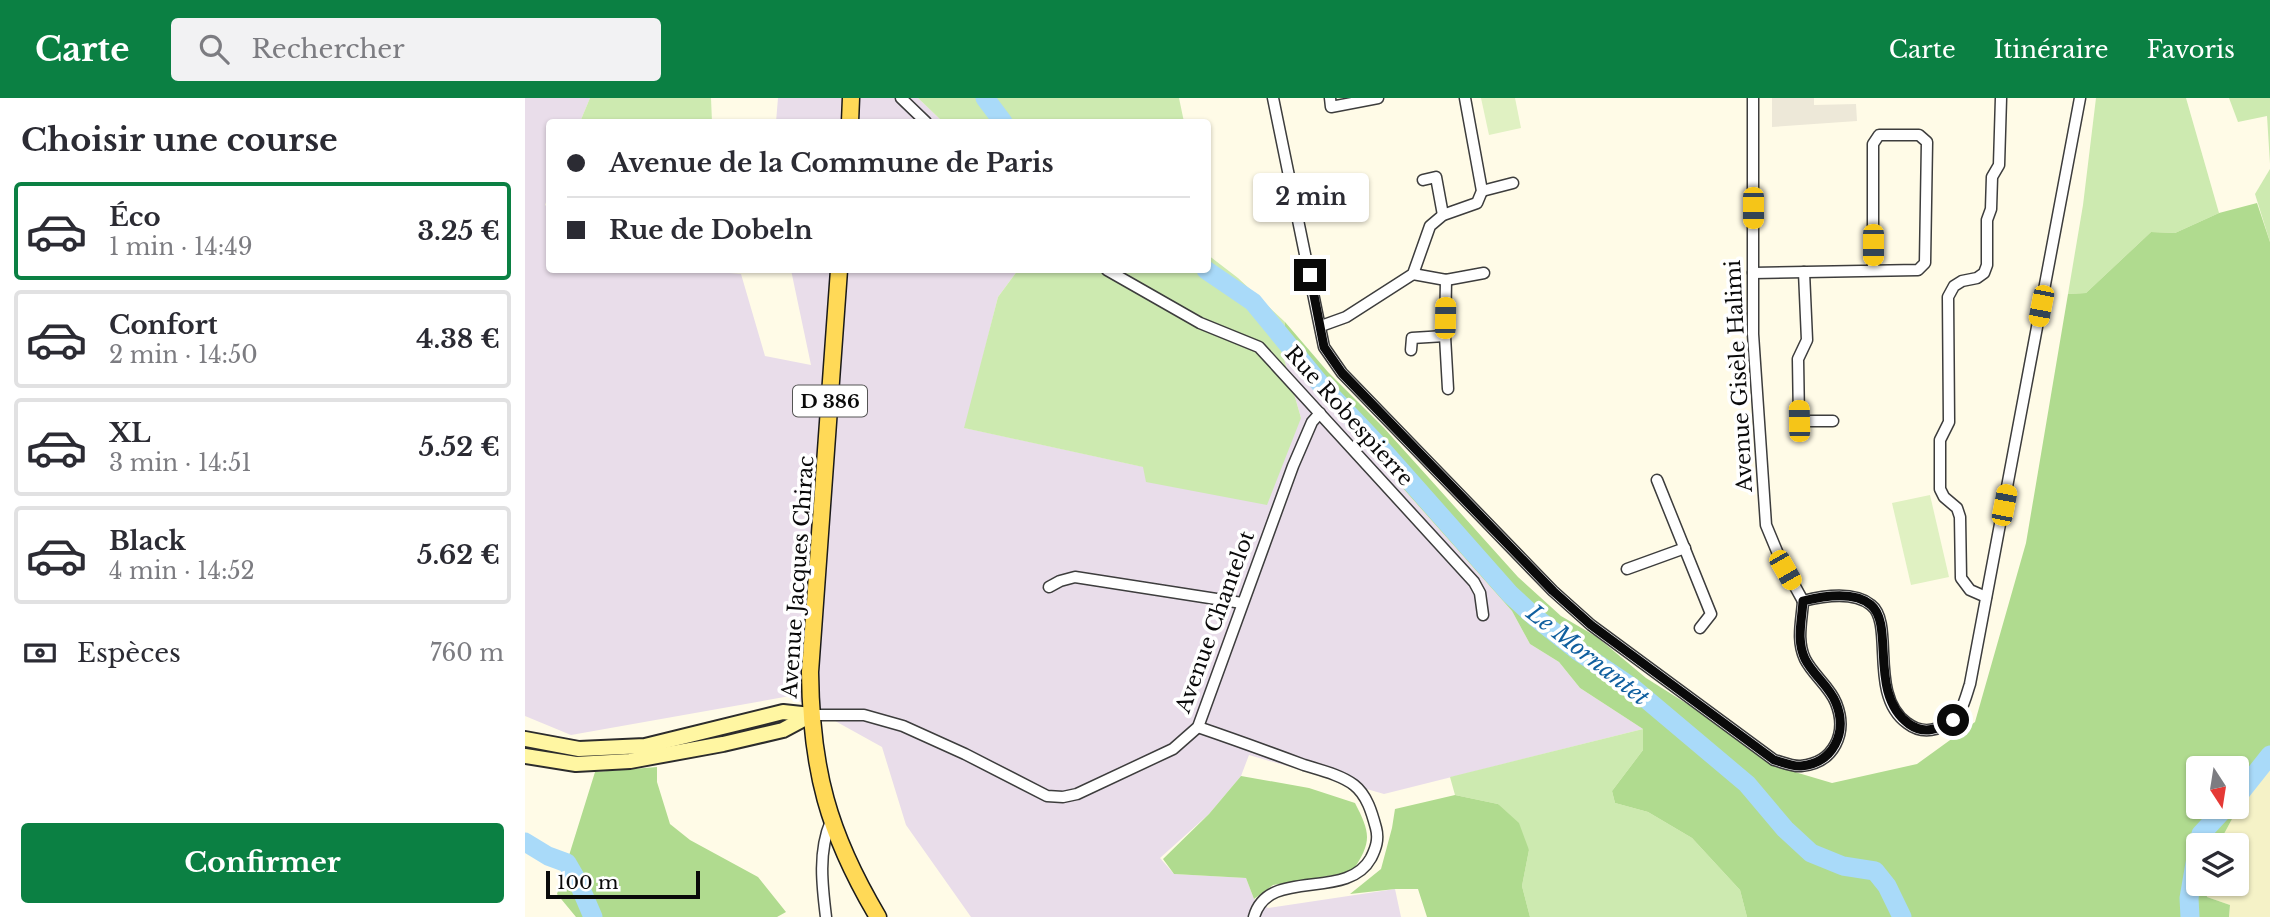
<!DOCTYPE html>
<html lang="fr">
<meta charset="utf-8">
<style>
body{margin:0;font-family:"Libre Baskerville",serif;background:#f2f2f3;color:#2b2b33;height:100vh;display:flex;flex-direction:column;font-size:26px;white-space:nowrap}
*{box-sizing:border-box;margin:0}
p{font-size:23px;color:#7c7c81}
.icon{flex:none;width:38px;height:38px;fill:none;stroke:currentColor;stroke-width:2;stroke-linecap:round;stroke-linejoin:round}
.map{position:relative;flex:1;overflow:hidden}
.drawer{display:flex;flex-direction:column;background:#fff;width:525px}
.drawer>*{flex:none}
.hud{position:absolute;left:21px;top:21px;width:665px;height:154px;border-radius:7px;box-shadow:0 2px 5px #0004;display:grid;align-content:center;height:154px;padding:0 21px;background:#fff}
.needle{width:46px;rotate:168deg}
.controls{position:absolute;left:1661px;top:658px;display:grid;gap:14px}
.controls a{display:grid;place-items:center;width:63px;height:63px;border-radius:7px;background:#fff;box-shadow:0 2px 5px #0004;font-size:35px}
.scale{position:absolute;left:21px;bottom:18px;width:154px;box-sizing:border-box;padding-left:7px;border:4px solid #0a0a0a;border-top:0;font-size:19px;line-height:24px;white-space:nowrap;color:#0a0a0a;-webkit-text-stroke:5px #fff;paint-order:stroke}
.end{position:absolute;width:32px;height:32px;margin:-16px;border:9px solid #0a0a0a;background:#fff;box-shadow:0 0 0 4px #fff}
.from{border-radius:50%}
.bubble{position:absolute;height:49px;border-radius:7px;background:#fff;box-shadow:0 2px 5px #0004;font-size:23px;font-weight:800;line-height:49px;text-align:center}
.car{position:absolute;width:21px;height:42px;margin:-21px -10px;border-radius:9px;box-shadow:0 0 5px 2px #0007;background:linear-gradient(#f5c518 24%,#345 0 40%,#f5c518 0 76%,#345 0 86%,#f5c518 0)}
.hud b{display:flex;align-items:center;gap:24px;height:66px;font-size:26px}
.hud b+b{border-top:2px solid #e1e1e2}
.hud i{width:18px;height:18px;background:#2b2b33}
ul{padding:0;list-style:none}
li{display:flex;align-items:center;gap:21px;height:98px;margin:0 14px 10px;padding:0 7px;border:4px solid #e1e1e2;border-radius:7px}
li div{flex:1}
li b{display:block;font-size:26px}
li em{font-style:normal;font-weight:800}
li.on{border-color:#0b8043}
li>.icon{width:63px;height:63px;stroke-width:1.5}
h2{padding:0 21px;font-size:32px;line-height:84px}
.pay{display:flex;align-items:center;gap:18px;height:77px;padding:0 21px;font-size:26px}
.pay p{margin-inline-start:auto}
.cta{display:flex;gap:14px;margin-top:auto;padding:14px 21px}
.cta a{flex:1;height:80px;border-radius:7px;background:#0b8043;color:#fff;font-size:28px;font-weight:800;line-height:80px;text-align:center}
header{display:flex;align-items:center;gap:42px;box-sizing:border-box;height:98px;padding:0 35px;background:#0b8043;color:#fff}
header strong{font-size:33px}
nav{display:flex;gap:38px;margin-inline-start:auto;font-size:24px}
.search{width:490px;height:63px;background:#f2f2f3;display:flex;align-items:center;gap:18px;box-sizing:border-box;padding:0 24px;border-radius:7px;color:#7c7c81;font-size:26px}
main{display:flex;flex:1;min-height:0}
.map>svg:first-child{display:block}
.industrial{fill:#e9ddea}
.farmland{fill:#f5f2c7}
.green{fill:#cdeab0}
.forest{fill:#b0db8f;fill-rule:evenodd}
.pitch{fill:#e0f1c2}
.plaza{fill:#ede8d8}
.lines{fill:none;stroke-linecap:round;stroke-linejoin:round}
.river{stroke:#a9daf9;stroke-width:19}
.street-casing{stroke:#3d3d3d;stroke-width:13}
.secondary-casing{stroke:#2c2c2c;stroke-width:18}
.primary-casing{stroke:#1b1b1b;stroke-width:19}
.street{stroke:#fff;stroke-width:10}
.secondary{stroke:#fff6a2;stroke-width:14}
.primary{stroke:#ffd957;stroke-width:16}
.route{stroke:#0a0a0a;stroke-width:9}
.labels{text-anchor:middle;stroke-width:7;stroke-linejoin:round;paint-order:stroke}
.shield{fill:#fff;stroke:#545454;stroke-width:2}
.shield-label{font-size:19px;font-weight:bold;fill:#0a0a0a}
.street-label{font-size:21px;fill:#0a0a0a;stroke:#fff}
.water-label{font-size:23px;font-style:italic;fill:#105f9f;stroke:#fff}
</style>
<header>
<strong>Carte</strong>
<div class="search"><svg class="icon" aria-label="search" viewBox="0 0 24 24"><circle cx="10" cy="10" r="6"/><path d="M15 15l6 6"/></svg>Rechercher</div>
<nav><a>Carte</a><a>Itinéraire</a><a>Favoris</a></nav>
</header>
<main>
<section class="drawer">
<h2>Choisir une course</h2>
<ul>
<li class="on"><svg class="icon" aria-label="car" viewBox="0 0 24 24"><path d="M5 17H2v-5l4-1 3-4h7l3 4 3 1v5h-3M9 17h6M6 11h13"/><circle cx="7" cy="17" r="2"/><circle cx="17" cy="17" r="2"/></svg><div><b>Éco</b><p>1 min · 14:49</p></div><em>3.25 €</em></li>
<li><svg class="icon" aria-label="car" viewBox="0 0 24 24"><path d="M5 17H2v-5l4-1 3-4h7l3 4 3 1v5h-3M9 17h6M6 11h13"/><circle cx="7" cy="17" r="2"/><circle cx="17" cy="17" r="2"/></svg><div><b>Confort</b><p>2 min · 14:50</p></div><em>4.38 €</em></li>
<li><svg class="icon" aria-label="car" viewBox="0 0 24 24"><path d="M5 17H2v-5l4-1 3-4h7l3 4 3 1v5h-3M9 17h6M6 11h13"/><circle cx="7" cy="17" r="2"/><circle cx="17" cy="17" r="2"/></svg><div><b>XL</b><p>3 min · 14:51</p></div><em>5.52 €</em></li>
<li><svg class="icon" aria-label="car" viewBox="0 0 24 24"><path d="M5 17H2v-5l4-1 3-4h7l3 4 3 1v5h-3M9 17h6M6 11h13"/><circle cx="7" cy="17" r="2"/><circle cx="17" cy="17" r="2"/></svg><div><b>Black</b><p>4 min · 14:52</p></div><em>5.62 €</em></li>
</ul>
<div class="pay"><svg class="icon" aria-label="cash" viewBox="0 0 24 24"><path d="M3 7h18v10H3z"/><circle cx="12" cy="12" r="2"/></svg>Espèces<p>760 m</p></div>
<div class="cta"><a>Confirmer</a></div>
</section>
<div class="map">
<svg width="1745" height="819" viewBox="0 0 1745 819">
<rect width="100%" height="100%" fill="#fffbe7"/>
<g class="industrial">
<polygon points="0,0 65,0 55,24 24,24 24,96 20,107 24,110 24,172 171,172 216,176 240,258 286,267 266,172 493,172 473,199 440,330 619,369 776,320 757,254 987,513 1005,546 1034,564 1055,590 1118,631 859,696 724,657 716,678 684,716 635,760 649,776 721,780 729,801 743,810 870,791 876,819 446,819 381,727 357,649 265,598 46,637 0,618"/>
<polygon points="253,0 393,0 418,24 251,24"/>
</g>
<polygon class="farmland" points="1745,664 1745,819 1704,819 1705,807 1682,799 1680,786 1712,786 1712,747 1693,747 1714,708"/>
<g class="green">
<polygon points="65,0 186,0 187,24 55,24"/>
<polygon points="393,0 654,0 659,24 418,24"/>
<polygon points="1571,0 1661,0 1694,115 1650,135 1626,134 1561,195 1543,196 1558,107"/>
<polygon points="1704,0 1745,0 1745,66 1742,18 1713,24"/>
<polygon points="1745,71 1745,144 1730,96"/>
<polygon points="683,157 713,180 760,224 757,254 776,320 742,407 621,384 618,369 439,330 473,199 493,172 682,172"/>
<polygon points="1118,631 1118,652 1087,693 1090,705 1123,714 1167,740 1215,792 1222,819 1005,819 997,788 1004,752 973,706 930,697 925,679"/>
</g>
<g class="forest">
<path d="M1732,105l13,39v520l-31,44 -21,39h-20v39h7l2,13 23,8 -1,12h-482l-7,-27 -48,-52 -44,-26 -33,-9 -3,-12 31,-41v-21l-63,-41 -21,-26 -29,-18 -18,-33 -230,-259 3,-30 43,50 56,56 134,149 43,39 36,21 49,41 46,29 83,59 57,17 85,-19 58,-42 51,-179 42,-249 18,-1 65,-61 24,1 44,-20zM1673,670h39v39h-39z"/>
<polygon points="132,669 132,684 145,726 165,742 233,779 261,814 252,819 51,819 32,796 70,674"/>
<path d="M716,678l68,12 46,15c16,31 17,39 -3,69l-79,13 -19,14 -8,-21 -72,-4 -11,-15 46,-45z"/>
<polygon points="930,697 973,706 994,725 1004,752 997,788 1005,819 902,819 893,791 870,791 825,796 856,771 867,730 870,711"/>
</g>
<g class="pitch">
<polygon points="956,0 990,0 996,30 964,37"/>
<polygon points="1405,397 1424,479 1386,487 1367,405"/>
</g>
<polygon class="plaza" points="1247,0 1289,0 1289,7 1331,6 1332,23 1247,29"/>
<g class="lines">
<g class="river">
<polyline points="460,0 478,24"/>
<polyline points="681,172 728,204 797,288 854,348 985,496 1010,519 1053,553 1108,590 1222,686 1260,731 1286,755 1318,768 1350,773 1362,788 1377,819"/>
<polyline points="1712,699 1745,657"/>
<polyline points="0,744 23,758 42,765 53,784 68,819"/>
<polyline points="1673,747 1676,736 1701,709"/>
<polyline points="1665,819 1664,800 1673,748"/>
</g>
<defs>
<g id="street">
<polyline points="376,0 401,24"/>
<path d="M748,0l51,249 18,26 211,218 38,34 183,135c8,2 19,7 27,6 33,-3 47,-33 35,-63 -6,-16 -23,-28 -31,-44 -9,-19 -3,-39 -2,-58"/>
<polyline points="805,0 806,9 853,0"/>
<polyline points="1228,0 1228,236 1241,427 1256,463 1278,503"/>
<polyline points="898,82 911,79 918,117"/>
<polyline points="957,93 988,85"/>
<polyline points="582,172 675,225 734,249 949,484 955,495 958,517"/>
<polyline points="1279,174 1282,242 1273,261 1274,323 1308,323"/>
<polyline points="1228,175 1393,172 1400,165 1402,44 1394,37 1354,37 1348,46 1348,173"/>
<polyline points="888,176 921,182 959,175"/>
<polyline points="921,182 920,238 923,291"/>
<polyline points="796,228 821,219 888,176 905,128 918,117 952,105 957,93 940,0"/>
<polyline points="886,252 887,240 920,238"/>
<polyline points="1132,382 1186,516 1175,530"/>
<polyline points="1102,471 1160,450"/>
<polyline points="524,489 535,483 550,479 717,505"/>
<polyline points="1461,499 1445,492 1436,480 1435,419 1432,410 1419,399 1415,391 1415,342 1424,324 1423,199 1429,188 1437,183 1452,180 1459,175 1462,167 1462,122 1466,111 1467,79 1474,67 1476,0"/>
<path d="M1278,503c20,-5 51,-10 68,4 24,18 -3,90 36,118 13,10 26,9 40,1 15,-8 18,-25 23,-40l110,-586"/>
<polyline points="286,617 339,617 378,628 440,656 522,698 538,699 552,696 648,651 673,629 768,368 787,324 795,315"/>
<path d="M673,629c35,12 71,25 106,38 16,5 37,10 50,20 13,10 18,28 22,43 3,11 0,20 -5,30 -24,44 -103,8 -117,59"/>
<path d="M301,819c-4,-32 -8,-66 5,-96"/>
</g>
<g id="secondary">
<polyline points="0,641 54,651 120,648 258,614 286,617"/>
<polyline points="0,658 51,666 105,663 198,646 258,632 286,617"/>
</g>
<g id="primary">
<polyline points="325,24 326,0"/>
<path d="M314,172l-29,402c1,97 18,161 68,245"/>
</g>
</defs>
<use href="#street" class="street-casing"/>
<use href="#secondary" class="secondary-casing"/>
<use href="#primary" class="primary-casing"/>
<use href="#street" class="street"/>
<use href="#secondary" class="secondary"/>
<use href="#primary" class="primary"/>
</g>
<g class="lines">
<path class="route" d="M785,177l14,72 18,26 211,218 38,34 183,135c8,2 19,7 27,6 32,-3 47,-33 35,-63 -6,-16 -23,-28 -31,-44 -9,-19 -3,-39 -2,-58 20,-5 52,-10 68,4 24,20 -3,89 38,119 15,11 30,5 44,-4"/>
</g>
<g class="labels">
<rect class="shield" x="268" y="287.5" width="74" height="31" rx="5"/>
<g class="shield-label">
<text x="305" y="310">D 386</text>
</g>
<g class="street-label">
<text transform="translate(1214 278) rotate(-93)" y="7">Avenue Gisèle Halimi</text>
<text transform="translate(824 318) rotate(48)" y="7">Rue Robespierre</text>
<text transform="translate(273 479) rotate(-86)" y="7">Avenue Jacques Chirac</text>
<text transform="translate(690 524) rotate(-70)" y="7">Avenue Chantelot</text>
</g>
<g class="water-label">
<text transform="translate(1063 557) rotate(38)" y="8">Le Mornantet</text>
</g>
</g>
</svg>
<div class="controls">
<a><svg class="needle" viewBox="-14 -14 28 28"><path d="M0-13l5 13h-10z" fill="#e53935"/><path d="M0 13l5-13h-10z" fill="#7c7c81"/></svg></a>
<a><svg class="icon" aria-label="layers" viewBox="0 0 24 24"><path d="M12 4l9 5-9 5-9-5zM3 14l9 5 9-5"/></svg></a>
</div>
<div class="scale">100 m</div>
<i class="end from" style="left:1428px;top:622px"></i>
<i class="end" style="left:785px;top:177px"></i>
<div class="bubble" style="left:728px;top:75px;width:116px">2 min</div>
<i class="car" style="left:1228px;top:110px;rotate:180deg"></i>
<i class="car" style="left:1348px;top:147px;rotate:180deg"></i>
<i class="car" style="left:1516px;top:208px;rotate:191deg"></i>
<i class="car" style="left:920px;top:220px;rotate:1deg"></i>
<i class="car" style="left:1274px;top:323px;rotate:359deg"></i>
<i class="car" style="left:1479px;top:407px;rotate:11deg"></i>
<i class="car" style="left:1260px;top:472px;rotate:150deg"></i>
<div class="hud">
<b><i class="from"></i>Avenue de la Commune de Paris</b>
<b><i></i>Rue de Dobeln</b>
</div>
</div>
</main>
